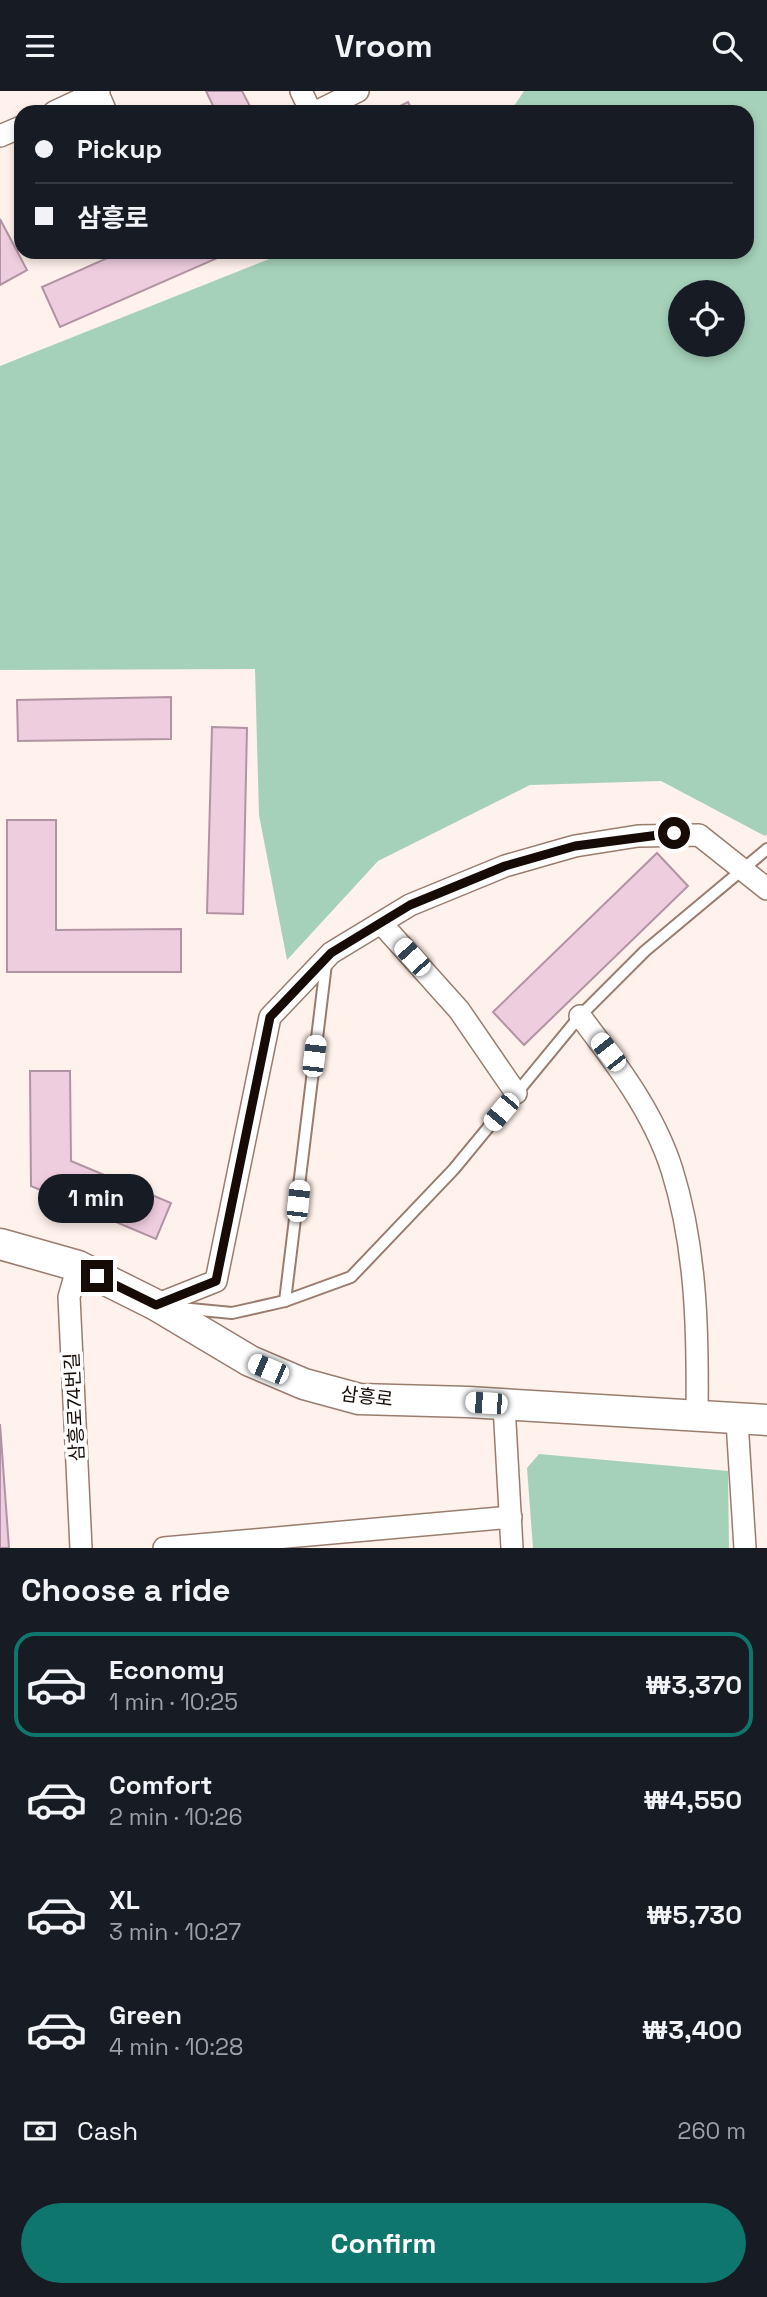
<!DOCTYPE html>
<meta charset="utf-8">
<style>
body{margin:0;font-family:"Space Grotesk","Noto Sans KR",sans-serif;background:#20242c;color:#f1f3f6;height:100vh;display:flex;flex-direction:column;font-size:26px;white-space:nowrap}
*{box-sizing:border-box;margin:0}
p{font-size:23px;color:#9ea1a6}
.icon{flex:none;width:38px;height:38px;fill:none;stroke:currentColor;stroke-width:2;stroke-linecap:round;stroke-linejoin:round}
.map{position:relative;height:1457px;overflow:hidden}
.panel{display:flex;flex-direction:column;background:#171b24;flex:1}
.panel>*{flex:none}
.top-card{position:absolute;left:14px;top:14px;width:740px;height:154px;border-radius:21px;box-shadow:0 4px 10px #0003;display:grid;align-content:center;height:154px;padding:0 21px;background:#171b24}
.buttons{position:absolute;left:668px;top:189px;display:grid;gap:14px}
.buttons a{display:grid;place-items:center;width:77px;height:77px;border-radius:50%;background:#171b24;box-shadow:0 4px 10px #0003;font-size:35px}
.end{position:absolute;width:32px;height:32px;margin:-16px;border:9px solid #160b06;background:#fff;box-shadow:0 0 0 4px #fff}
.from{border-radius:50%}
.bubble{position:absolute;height:49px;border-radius:24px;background:#171b24;box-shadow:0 4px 10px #0003;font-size:23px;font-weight:600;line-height:49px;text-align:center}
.car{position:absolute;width:21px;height:42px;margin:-21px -10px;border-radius:9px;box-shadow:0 0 5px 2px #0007;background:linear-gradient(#fff 24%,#345 0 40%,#fff 0 76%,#345 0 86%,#fff 0)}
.top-card b{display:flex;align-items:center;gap:24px;height:66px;font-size:26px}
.top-card b+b{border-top:2px solid #363941}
.top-card i{width:18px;height:18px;background:#f1f3f6}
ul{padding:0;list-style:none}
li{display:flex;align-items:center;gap:21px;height:105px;margin:0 14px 10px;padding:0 7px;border:4px solid transparent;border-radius:21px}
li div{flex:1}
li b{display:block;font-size:26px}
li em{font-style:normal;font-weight:600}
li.active{border-color:#0f766e}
li>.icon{width:63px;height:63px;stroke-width:1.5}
h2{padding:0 21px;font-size:32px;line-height:84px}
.pay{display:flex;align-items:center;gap:18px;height:77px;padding:0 21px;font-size:26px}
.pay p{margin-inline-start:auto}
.cta{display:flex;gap:14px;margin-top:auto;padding:14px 21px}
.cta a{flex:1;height:80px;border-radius:42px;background:#0f766e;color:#fff;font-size:28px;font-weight:600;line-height:80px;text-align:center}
header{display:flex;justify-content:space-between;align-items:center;height:91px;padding:0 21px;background:#171b24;font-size:32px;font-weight:600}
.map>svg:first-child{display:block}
.green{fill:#a5d1b9;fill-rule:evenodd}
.building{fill:#eecdde;stroke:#b293a3;stroke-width:2}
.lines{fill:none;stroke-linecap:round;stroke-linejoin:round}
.lane-casing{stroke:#9a7c6e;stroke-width:14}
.street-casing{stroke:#9a7c6e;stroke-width:24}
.secondary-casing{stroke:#9a7c6e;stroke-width:33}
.lane{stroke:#fff;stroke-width:10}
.street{stroke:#fff;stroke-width:21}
.secondary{stroke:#fff;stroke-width:30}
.route{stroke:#160b06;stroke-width:9}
.labels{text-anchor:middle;stroke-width:7;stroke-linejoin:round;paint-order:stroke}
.street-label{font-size:19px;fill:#160b06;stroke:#fff}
</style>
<header><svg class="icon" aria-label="menu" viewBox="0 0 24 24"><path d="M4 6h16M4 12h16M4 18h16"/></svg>Vroom<svg class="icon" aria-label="search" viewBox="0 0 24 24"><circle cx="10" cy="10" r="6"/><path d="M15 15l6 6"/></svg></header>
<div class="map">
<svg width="767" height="1457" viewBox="0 0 767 1457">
<rect width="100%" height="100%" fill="#fff1eb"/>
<g class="green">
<path d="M524,0h243v743l-2,2 -104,-55 -131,4 -152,76 -91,99 -28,-145 -4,-146 -255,1v-304l287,-114h460v-140h-237zM681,201h52v53h-52z"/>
<polygon points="539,1363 728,1380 729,1457 533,1457 527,1377"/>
</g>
<g class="building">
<polygon points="206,0 242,0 253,21 216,21"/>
<polygon points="408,11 413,21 388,21"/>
<polygon points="0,128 27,179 0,194"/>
<polygon points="121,161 231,161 60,236 42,196"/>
<polygon points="171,606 171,648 18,650 17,609"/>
<polygon points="212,636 247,637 243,823 207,822"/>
<polygon points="7,729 56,729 56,839 181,838 181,881 7,881"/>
<polygon points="657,762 688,795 524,954 493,921"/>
<polygon points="30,980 70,980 71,1070 171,1112 156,1148 31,1095"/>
<polygon points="0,1333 9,1457 0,1457"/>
</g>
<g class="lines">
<defs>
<g id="lane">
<polyline points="285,1210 326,873"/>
<polyline points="180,1217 232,1222 285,1210 351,1186 454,1078 580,925 645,860 767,758"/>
</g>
<g id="street">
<polyline points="97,0 106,21"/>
<polyline points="301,0 311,21"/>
<polyline points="54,21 99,0"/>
<polyline points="316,21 358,0"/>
<polyline points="0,45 21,36"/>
<polyline points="381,832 459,919 516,1002"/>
<path d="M580,925c36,47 74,97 92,154 25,80 26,165 25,248"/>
<polyline points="78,1175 69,1206 81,1457"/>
<polyline points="156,1214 216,1190 270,926 331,862 410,814 505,775 575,755 638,745 699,744 767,798"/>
<polyline points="504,1314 512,1457"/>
<polyline points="737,1330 745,1457"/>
<polyline points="164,1457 511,1426"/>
</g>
<polyline id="secondary" points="0,1153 78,1175 156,1214 250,1270 304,1293 359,1308 468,1311 767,1329"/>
</defs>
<use href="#lane" class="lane-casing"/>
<use href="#street" class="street-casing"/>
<use href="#secondary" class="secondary-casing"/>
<use href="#lane" class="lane"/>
<use href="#street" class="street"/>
<use href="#secondary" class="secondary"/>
</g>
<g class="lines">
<polyline class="route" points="97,1185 156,1214 216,1190 270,926 331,862 410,814 505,775 575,755 674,742"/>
</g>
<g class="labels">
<g class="street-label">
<text transform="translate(367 1305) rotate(7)" y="7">삼흥로</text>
<text transform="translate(74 1316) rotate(-93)" y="7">삼흥로74번길</text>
</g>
</g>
</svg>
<div class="buttons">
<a><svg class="icon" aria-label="locate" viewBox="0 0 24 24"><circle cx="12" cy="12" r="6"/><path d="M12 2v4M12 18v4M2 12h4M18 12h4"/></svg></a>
</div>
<i class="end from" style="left:674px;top:742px"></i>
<i class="end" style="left:97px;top:1185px"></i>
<div class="bubble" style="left:38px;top:1083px;width:116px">1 min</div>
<i class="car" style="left:412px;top:866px;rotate:318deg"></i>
<i class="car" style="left:608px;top:961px;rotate:322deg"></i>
<i class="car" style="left:314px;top:965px;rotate:7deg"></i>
<i class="car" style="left:501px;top:1021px;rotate:220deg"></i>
<i class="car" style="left:298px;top:1110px;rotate:6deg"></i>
<i class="car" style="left:268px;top:1278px;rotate:293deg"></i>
<i class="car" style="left:486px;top:1312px;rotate:274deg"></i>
<div class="top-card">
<b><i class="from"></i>Pickup</b>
<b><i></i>삼흥로</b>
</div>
</div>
<section class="panel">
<h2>Choose a ride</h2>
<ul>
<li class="active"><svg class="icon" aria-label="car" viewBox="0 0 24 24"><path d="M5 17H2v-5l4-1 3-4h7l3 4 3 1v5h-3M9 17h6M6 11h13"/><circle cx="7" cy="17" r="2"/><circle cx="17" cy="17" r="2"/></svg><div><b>Economy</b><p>1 min · 10:25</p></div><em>₩3,370</em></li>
<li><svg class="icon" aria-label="car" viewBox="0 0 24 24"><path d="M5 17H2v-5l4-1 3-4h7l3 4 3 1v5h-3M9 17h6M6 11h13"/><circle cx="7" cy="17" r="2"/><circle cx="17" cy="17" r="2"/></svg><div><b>Comfort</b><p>2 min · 10:26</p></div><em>₩4,550</em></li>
<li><svg class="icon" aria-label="car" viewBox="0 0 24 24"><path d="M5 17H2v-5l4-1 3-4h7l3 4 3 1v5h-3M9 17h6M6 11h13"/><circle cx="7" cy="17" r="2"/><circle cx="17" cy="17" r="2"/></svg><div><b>XL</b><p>3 min · 10:27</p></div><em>₩5,730</em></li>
<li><svg class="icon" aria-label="car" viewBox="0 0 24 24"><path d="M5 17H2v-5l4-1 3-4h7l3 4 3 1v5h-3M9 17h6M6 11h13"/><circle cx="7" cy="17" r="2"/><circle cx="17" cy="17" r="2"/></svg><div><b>Green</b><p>4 min · 10:28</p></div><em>₩3,400</em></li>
</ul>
<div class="pay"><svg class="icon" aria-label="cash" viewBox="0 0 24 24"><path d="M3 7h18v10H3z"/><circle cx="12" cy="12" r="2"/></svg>Cash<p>260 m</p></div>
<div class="cta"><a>Confirm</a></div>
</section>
